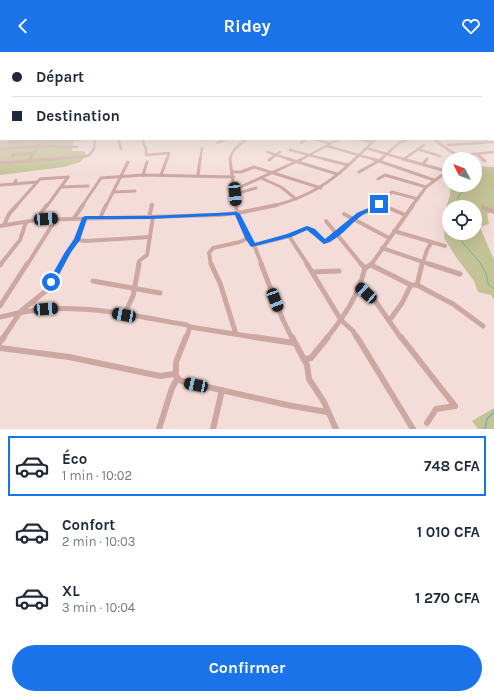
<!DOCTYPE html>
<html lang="fr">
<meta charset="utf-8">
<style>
body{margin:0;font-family:Karla,sans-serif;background:#f2f2f3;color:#1f2937;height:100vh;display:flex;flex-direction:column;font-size:15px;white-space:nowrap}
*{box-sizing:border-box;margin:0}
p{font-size:13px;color:#747a83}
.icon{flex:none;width:22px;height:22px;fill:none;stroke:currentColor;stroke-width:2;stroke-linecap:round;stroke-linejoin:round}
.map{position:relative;height:377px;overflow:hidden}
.drawer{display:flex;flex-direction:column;background:#fff;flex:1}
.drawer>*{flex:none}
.banner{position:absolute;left:0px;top:0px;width:494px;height:88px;box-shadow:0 4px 16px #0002;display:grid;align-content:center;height:88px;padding:0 12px;background:#fff}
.needle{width:26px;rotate:312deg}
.controls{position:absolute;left:442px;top:100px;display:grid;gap:8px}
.controls a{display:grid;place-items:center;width:40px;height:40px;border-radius:50%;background:#fff;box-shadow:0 4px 16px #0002;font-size:20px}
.end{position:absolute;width:18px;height:18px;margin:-9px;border:5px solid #1a73e8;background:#fff;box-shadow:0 0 0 2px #fff}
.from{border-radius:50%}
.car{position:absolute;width:12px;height:24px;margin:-12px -6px;border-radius:5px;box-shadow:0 0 3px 1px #0007;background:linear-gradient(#222 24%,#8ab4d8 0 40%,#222 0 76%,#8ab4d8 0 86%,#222 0)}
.banner b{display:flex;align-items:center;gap:14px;height:38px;font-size:15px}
.banner b+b{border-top:1px solid #e0e1e3}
.banner i{width:10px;height:10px;background:#1f2937}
ul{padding:7px 0 0;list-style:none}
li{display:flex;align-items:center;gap:12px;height:60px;margin:0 8px 6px;padding:0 4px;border:2px solid transparent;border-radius:0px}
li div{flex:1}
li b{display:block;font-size:15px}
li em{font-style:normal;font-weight:700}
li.current{border-color:#1a73e8}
li>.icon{width:36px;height:36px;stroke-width:1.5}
.button{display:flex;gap:8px;margin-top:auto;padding:8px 12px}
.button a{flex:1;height:46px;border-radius:24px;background:#1a73e8;color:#fff;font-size:16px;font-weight:700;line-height:46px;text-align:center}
header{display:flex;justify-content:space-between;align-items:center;height:52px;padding:0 12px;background:#1a73e8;color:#fff;font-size:18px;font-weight:700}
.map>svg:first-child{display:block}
.green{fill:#c4c397;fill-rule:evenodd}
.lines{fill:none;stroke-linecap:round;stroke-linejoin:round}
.stream-far1{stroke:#75b3a0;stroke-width:1}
.stream{stroke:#75b3a0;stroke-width:1.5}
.minor-far4{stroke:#cda8a3;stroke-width:2.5}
.minor-far3{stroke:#cda8a3;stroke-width:3}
.minor-far2{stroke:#cda8a3;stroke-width:4}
.minor-far1{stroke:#cda8a3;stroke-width:5}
.minor{stroke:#cda8a3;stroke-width:6}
.route{fill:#1a73e8}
</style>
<header><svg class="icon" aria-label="back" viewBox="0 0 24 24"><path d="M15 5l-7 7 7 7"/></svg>Ridey<svg class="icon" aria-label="heart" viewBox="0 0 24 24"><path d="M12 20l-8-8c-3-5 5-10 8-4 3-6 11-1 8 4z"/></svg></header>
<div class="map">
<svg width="494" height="377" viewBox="0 0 494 377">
<rect width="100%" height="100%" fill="#f4ddd8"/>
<g class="green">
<polygon points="0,70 1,87 74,87 72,99 84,99 87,103 80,110 64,115 0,123"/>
<path d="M475,114l19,1v44l-7,3 2,10 -9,3 14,33v40l-3,-5 -13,-3 -4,-11 -18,-24 -12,-19 2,-18 -1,-9 5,-16v-10h25zM449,155h26v26h-26z"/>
<polygon points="494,356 494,377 478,377 472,369"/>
</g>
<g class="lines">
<g class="stream-far1">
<polyline points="475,123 483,119"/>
<polyline points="457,155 458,145 468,133"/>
<path d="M456,181c10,18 31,29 32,51l6,5"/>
</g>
<polyline class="stream" points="485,377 487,367 494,360"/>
<g class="minor-far4">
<polyline points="118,87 121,97"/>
<polyline points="142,87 146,97 146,103 169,101 167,108"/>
<polyline points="206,87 208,87"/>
<polyline points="314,87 331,92"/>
<polyline points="359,87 372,90"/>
<polyline points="433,87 462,107"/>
<polyline points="0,91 37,88 65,89 84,87"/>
<polyline points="217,91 226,87"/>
<polyline points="301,91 307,87"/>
<polyline points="448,93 494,90"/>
<polyline points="327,94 376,108"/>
<polyline points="366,96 407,108"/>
<polyline points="0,97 37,94 77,95"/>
<polyline points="417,97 440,104"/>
<polyline points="290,98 328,108"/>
<polyline points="267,100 292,108"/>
<polyline points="477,102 484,108"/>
<polyline points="456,104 494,100"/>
<polyline points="13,105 13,103 33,101"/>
<polyline points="404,107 424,93"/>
<polyline points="29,108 43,88"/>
<path d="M41,108l47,-4c5,-4 8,-10 6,-17"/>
<polyline points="200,108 202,96"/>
<path d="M230,108c1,-10 10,-16 17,-21"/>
<polyline points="269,108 280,100"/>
<polyline points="300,108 339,87"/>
<polyline points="354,108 376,87"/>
<polyline points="380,108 399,91 410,87"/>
</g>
<g class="minor-far3">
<polyline points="230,107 236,154"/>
<polyline points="288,107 337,122"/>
<polyline points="324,107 348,113"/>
<polyline points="373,107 434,128"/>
<polyline points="403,107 446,119"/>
<polyline points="482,107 485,109"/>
<polyline points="269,108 271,107"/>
<polyline points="28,109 30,107"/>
<polyline points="0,111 54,107"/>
<polyline points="423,112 427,107"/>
<polyline points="233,120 241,120 254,115 321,136"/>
<polyline points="359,120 382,107"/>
<polyline points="143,123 147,110"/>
<polyline points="161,123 167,107"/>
<polyline points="198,123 200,107"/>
<polyline points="261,126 281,135 296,147"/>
<polyline points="378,127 385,123 426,135"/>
<polyline points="16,128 14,132 37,130"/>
<polyline points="0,133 14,132"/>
<polyline points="62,135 88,134"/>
<polyline points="234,138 302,107"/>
<polyline points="114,140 135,139"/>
<polyline points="235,142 256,136"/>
<polyline points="379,152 384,154"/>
<polyline points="16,154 40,127 68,125"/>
<polyline points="47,154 68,125"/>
<polyline points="82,154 101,126 143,123 234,125"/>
<polyline points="106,154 128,110"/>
<polyline points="151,154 152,152"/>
<path d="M273,154c35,-9 56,-22 82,-47"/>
<polyline points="376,154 392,140 418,147"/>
<polyline points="412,154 426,135 445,121 449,114"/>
</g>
<g class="minor-far2">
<polyline points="236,153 237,162 248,186 254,193 262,213"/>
<polyline points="382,153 403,162"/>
<polyline points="483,155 494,160"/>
<polyline points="344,162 389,186"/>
<polyline points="149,165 152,153"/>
<polyline points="74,166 83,153"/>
<polyline points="100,166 106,153"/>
<polyline points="36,168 47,153"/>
<polyline points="326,169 362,213"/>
<polyline points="4,173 9,162 17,153"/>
<polyline points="0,174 36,168 219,163 243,160 277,153"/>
<polyline points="394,179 445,194"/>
<polyline points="289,184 308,213"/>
<polyline points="77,188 86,189 150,185"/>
<polyline points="254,193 289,184 307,176 312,178 324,190 330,188 359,162 373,157 377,153"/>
<polyline points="382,196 432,213"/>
<polyline points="0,213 20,188 26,170"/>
<polyline points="27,213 56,167"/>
<polyline points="61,213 77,188 85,166"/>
<polyline points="138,213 139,209 147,203 153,165"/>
<polyline points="211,213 209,201 213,196 240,190 248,186"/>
<polyline points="371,213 413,153"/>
<polyline points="422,213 427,198 431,191"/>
</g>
<g class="minor-far1">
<polyline points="211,212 220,231 236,282"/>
<polyline points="261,212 283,268 292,286"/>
<polyline points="307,212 341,268 353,279 357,286"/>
<polyline points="361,212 365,216"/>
<polyline points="429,212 460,222"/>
<polyline points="0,213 1,212"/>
<polyline points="371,213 411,233 417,233 453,252 483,274"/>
<polyline points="312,220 339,219"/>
<polyline points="93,229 160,241"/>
<polyline points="417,233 422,212"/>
<polyline points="360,235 376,250 401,286"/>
<polyline points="0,254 27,212"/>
<polyline points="124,263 133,244 139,212"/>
<path d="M0,265c16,-4 32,-7 48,-8 47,-3 93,8 139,16l3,2"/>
<polyline points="389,269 402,251 411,233"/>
<polyline points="3,286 21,259 47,238 62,212"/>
<polyline points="186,286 190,275 260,286"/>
<path d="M327,286c18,-23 31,-42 38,-70l7,-4"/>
</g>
<g class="minor">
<polyline points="186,285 176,310 176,324 181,329 287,353 327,360"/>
<polyline points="254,285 294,291"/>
<polyline points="292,285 307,313 309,327 324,350 336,377"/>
<polyline points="357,285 413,377"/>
<polyline points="401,285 455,354"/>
<polyline points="0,290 4,285"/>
<polyline points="0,296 69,305 160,324 174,322"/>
<polyline points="304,307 311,306 328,285"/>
<polyline points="427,371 436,357 455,354"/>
<polyline points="159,377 172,336 177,327"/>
<polyline points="213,377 222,338"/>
</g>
</g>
<linearGradient id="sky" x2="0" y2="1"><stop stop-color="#7ab4cb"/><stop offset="0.57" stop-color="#faf0ed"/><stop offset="1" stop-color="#faf0ed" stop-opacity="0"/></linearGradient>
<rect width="494" height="123" fill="url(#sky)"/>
<path class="route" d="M377,151l5,1c-7,7 -15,7 -22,13 -12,9 -21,23 -36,27l-17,-14 -16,7 -40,10 -6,-9 -10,-23 -86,4h-62l-7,21 -9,12 -17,32h-5l-1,-2 17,-30 9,-13 8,-21 3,-2h64l88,-4 3,2 15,29 32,-9 20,-8 8,3 10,10 32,-26 14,-6z"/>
</svg>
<div class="controls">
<a><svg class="needle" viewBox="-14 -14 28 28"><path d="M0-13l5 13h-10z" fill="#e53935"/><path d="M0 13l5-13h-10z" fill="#747a83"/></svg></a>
<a><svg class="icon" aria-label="locate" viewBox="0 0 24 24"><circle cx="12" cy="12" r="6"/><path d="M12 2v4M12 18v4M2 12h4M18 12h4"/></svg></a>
</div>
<i class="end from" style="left:51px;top:230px"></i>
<i class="end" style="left:379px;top:152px"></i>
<i class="car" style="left:235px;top:142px;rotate:175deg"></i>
<i class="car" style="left:46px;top:167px;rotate:86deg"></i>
<i class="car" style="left:366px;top:241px;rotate:312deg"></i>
<i class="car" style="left:275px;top:248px;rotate:159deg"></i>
<i class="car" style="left:46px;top:257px;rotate:86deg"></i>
<i class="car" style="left:124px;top:263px;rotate:281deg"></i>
<i class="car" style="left:196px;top:333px;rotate:282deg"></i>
<div class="banner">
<b><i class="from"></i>Départ</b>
<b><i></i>Destination</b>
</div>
</div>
<section class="drawer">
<ul>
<li class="current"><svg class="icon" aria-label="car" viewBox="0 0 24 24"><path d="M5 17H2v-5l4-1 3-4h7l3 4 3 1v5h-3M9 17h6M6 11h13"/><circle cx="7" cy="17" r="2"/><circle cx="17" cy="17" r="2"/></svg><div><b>Éco</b><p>1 min · 10:02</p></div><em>748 CFA</em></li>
<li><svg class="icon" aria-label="car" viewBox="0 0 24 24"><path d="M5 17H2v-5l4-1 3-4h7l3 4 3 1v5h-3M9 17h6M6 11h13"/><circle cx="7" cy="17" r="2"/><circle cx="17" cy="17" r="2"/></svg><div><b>Confort</b><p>2 min · 10:03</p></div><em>1 010 CFA</em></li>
<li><svg class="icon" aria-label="car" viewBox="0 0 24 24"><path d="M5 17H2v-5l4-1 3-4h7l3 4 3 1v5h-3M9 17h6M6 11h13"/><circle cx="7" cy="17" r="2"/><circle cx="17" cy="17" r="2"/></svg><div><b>XL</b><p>3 min · 10:04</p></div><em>1 270 CFA</em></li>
</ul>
<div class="button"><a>Confirmer</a></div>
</section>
